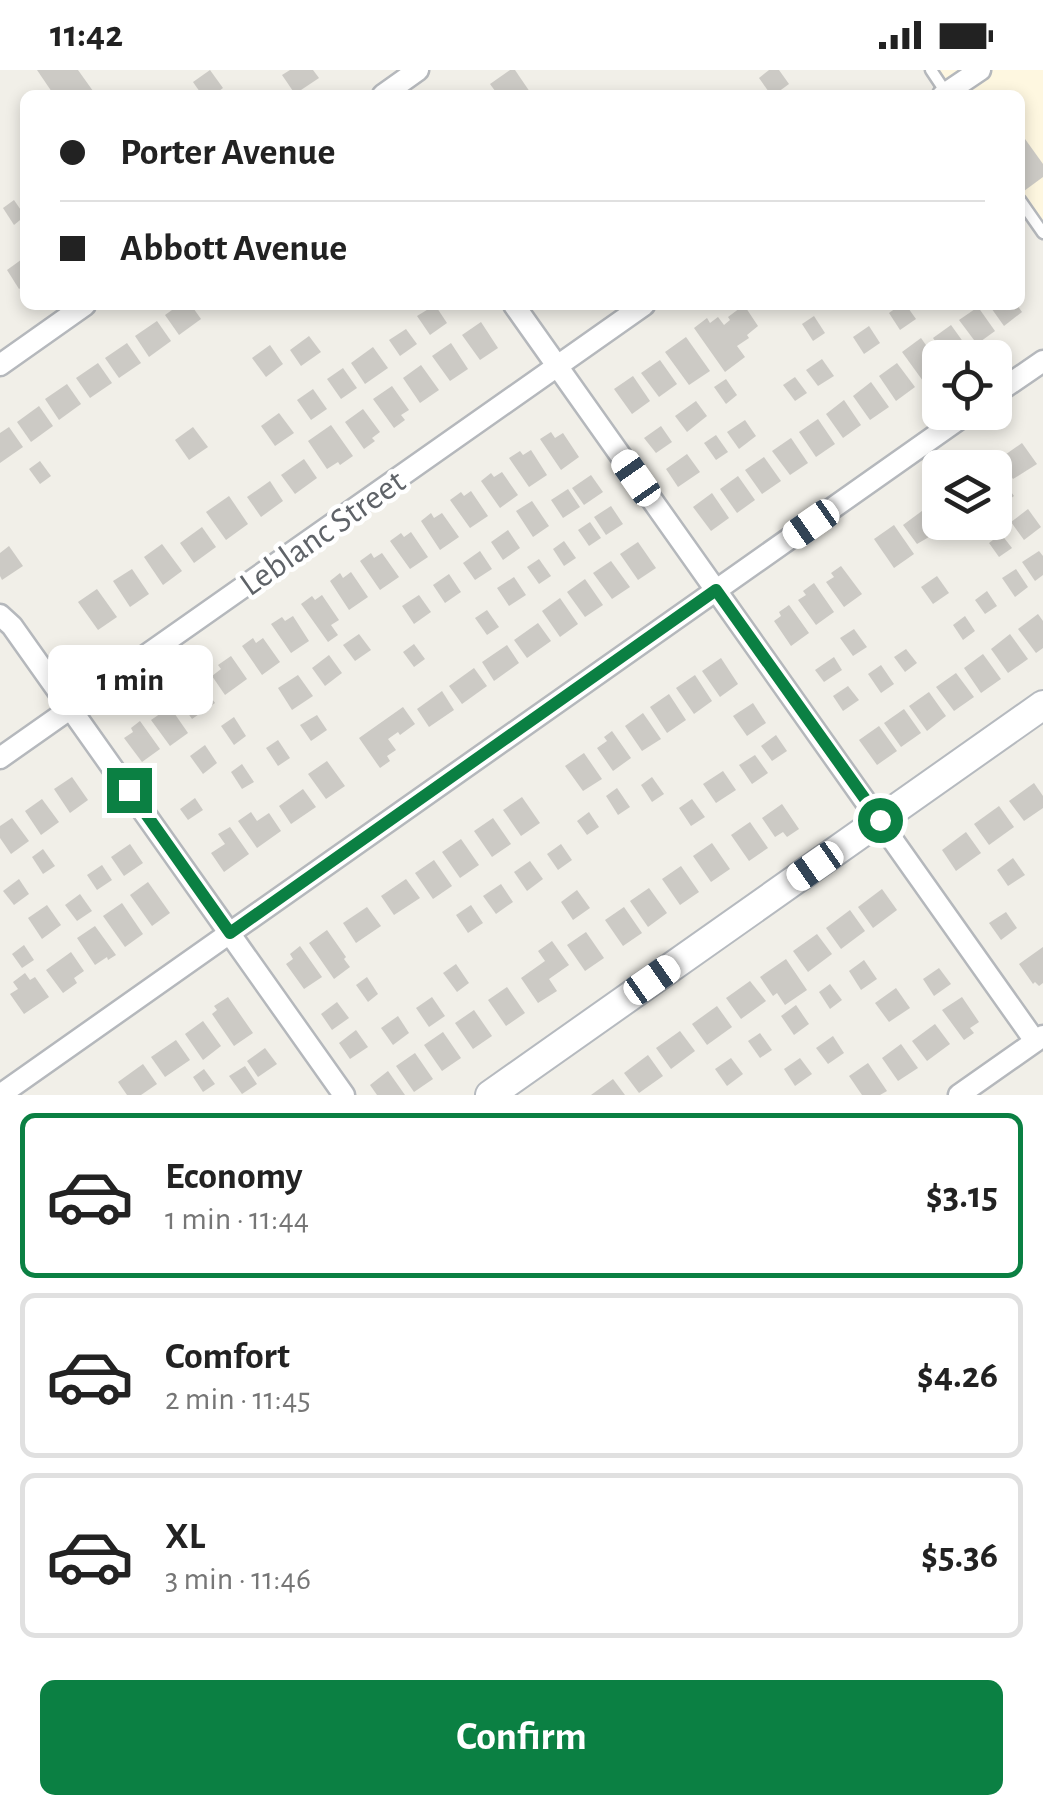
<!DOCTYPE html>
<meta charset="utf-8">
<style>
body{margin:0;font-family:"Alegreya Sans",sans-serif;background:#f2f2f2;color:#222;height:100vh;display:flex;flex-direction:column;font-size:38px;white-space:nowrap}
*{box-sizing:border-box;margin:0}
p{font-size:32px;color:#767676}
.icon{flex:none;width:55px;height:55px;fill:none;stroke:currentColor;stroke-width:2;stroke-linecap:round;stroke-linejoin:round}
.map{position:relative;height:1025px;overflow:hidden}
.panel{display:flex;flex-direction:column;background:#fff;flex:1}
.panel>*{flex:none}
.banner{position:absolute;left:20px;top:20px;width:1005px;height:220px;border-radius:15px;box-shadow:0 5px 15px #0003;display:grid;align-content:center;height:220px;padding:0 40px;background:#fff}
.controls{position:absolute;left:922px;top:270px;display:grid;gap:20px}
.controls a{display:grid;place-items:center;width:90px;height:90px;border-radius:15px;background:#fff;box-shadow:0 5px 15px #0003;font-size:50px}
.end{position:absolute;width:45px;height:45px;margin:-22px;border:12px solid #0b8043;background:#fff;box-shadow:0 0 0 5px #fff}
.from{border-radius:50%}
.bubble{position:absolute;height:70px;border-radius:15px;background:#fff;box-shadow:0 5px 15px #0003;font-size:32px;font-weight:700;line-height:70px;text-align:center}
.car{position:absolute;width:30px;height:60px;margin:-30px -15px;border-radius:12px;box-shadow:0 0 8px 2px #0007;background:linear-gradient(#fff 24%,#345 0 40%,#fff 0 76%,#345 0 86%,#fff 0)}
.banner b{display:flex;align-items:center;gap:35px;height:95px;font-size:38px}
.banner b+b{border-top:2px solid #e0e0e0}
.banner i{width:25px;height:25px;background:#222}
ul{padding:18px 0 0;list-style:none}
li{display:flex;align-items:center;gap:30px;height:165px;margin:0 20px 15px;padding:0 20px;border:5px solid #e0e0e0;border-radius:15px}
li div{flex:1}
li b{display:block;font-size:38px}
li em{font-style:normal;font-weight:700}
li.current{border-color:#0b8043}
li>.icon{width:90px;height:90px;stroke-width:1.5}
.button{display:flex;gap:20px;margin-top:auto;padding:20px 40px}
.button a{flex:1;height:115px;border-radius:15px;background:#0b8043;color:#fff;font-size:40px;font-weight:700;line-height:115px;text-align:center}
.status{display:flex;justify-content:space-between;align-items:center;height:70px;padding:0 50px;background:#fff;direction:ltr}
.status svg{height:28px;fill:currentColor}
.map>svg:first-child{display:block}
.commercial{fill:#fef7e0}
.building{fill:#cccac5}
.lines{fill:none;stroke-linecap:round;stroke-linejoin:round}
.lane-casing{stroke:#b5b8bc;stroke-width:15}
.street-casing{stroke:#b5b8bc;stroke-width:25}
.secondary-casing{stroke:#b6babf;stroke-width:32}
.lane{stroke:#fff;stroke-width:10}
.street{stroke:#fff;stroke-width:20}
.secondary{stroke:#fff;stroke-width:28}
.route{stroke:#0b8043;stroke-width:12}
.labels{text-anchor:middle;stroke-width:9;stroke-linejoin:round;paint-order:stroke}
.street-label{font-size:35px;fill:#5f6368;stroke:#fff}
</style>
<div class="status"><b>11:42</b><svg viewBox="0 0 49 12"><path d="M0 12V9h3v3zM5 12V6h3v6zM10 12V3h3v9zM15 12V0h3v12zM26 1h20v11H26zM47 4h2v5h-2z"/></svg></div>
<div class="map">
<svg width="1043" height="1025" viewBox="0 0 1043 1025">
<rect width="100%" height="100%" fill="#f1efe8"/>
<polygon class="commercial" points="931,0 1043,0 1043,163 1020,130 1020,25 948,25"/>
<g class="building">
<polygon points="37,0 78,0 93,21 88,25 54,25"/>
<polygon points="210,0 223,18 214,25 202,25 193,12"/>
<polygon points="290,0 313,0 319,8 295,24 282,5"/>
<polygon points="510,0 515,0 532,25 498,25 490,14"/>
<polygon points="769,0 779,0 789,14 774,25 771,25 759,8"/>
<polygon points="1020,62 1043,94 1043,107 1024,121 1020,115"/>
<polygon points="14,130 25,146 14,155 3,138"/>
<polygon points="25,187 25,215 19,219 7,200"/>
<polygon points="179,235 191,235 201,249 179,265 165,245"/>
<polygon points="435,235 447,253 430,265 417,246"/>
<polygon points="744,235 758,256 747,265 749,268 737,276 745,287 725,302 694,258 707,248 710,253 718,247 724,255 730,250 728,247"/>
<polygon points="900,235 906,235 916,249 900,260 889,243"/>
<polygon points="989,235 1017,235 1022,242 1004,256"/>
<polygon points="978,237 995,261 977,274 959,250"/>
<polygon points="814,246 825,263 813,271 802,254"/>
<polygon points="157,251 171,271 149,287 135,266"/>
<polygon points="481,252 498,278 480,290 462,265"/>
<polygon points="951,255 969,280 957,288 947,288 933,268"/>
<polygon points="869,256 880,273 864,284 853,267"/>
<polygon points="406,259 417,274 400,286 389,270"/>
<polygon points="309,266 321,282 301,296 290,280"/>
<polygon points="686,267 710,301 689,315 665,282"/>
<polygon points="921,268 940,295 940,299 923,311 902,282"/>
<polygon points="127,273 141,293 119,308 105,288"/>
<polygon points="451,273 468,299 450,311 432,286"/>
<polygon points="270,275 283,294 266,307 252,288"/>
<polygon points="373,277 388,298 365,314 351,293"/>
<polygon points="822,289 834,306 818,316 806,300"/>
<polygon points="660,290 677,314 659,327 641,303"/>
<polygon points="98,293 112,313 90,328 76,308"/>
<polygon points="897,293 915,317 896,331 879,306"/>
<polygon points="421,295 439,320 420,333 403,308"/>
<polygon points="343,298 357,318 341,329 327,309"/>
<polygon points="633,306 650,331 632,344 614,319"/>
<polygon points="795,307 807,323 795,331 783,315"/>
<polygon points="726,309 737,325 726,334 714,317"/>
<polygon points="871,312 889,337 870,350 853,326"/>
<polygon points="67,314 81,334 59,350 45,329"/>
<polygon points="392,316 409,340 401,345 405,350 394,358 373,329"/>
<polygon points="313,319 327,339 311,350 297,330"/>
<polygon points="844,330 861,355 843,368 826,344"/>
<polygon points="696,331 707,346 687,362 675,346"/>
<polygon points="39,336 53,356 31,372 17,352"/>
<polygon points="363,339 380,362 372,368 375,371 364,379 345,352"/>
<polygon points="279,343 294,363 275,376 261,356"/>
<polygon points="818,349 835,374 816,387 799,362"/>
<polygon points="745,350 756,366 739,379 727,362"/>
<polygon points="331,355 353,386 340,395 338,392 327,399 308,371"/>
<polygon points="661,356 672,372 656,383 644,368"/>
<polygon points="9,357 23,377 0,393 0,363"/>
<polygon points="193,357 208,377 189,390 175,370"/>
<polygon points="551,362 555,368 563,363 579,387 561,400 540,369"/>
<polygon points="716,365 728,382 716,390 704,373"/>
<polygon points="791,368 808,393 790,405 772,381"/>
<polygon points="1022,373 1037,394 1013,409 999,389"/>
<polygon points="531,380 547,405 529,417 509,388 520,381 523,385"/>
<polygon points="687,384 700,402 678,417 666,399"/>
<polygon points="764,387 781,411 762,424 745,400"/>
<polygon points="304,389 317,408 295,424 281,405"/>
<polygon points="40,391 51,406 40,414 29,399"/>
<polygon points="995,400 1014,426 995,439"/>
<polygon points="502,402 518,425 500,438 481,411 491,403 494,407"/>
<polygon points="591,405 603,422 584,435 572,418"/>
<polygon points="738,406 755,430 737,443 720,419"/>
<polygon points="270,411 283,431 261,447 247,427"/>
<polygon points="568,419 580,437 563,448 551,430"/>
<polygon points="471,421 488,446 470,458 450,430 461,422 464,426"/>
<polygon points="712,423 729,448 711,461 693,437"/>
<polygon points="229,426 248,454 226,470 206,442"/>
<polygon points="532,431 549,456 533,467 516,441"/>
<polygon points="611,436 623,454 606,465 594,447"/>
<polygon points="926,438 941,460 917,474 903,455"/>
<polygon points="1028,439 1041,457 1024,470 1011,452"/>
<polygon points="431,443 434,448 442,443 459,467 440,480 421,451"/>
<polygon points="590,452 601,468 589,476 578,460"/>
<polygon points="894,455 914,484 894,498 874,469"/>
<polygon points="202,457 216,477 194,493 180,473"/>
<polygon points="508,460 520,478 503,490 491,472"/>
<polygon points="411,462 428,487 410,499 390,471 401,463 404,467"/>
<polygon points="1001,464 1012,478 999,487 989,473"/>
<polygon points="564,471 576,488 564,496 553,479"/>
<polygon points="638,472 656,498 638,510 620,484"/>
<polygon points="162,474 182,501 163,515 144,487"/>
<polygon points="9,476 23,496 2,510 0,506 0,483"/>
<polygon points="480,481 492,499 475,510 463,493"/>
<polygon points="1039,481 1043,486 1043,505 1035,511 1022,492"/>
<polygon points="371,483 374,488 382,483 399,507 380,520 360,491"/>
<polygon points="539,489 551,506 539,514 527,497"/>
<polygon points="611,491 630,517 612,529 593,503"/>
<polygon points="841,496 862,524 844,537 826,512 834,507 831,503"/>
<polygon points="132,499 149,524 130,537 113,511"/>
<polygon points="1016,499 1028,517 1015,527 1002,508"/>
<polygon points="351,502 368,527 349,540 330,511 340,503 343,508"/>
<polygon points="449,504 461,522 445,533 433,515"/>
<polygon points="937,506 949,523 933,534 921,517"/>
<polygon points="514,507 526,525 509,536 497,518"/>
<polygon points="585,509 603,535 585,547 567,522"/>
<polygon points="814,513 834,542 816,555 798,530 806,525 803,521"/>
<polygon points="97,519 117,547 98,560 78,532"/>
<polygon points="987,521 997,536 985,544 975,530"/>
<polygon points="322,525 339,550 331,555 338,565 328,572 301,534 312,526 315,530"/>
<polygon points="419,525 431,542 414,554 402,536"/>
<polygon points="560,528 578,554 560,567 542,541"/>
<polygon points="789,535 809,563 791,576 774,551 781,546 779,542"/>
<polygon points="487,540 499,557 487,565 475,548"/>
<polygon points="1038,544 1043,551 1043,578 1036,583 1018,559"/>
<polygon points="293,546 309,571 291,583 271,554 282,547 285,551"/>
<polygon points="965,546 975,561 963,570 953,555"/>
<polygon points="538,553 551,571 527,588 514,570"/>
<polygon points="854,559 867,577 853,586 840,568"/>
<polygon points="359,564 371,580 355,591 343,575"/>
<polygon points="1010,564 1028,589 1008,603 991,579"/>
<polygon points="253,568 256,573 263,568 280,592 262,605 242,576"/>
<polygon points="414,574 425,589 414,597 403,582"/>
<polygon points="507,575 519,593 494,611 482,592"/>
<polygon points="906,579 917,593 905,602 894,587"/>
<polygon points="983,584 1001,609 981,623 964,598"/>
<polygon points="329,585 342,603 325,616 312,598"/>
<polygon points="231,586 247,609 225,625 212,606 221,599 218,595"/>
<polygon points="834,587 842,600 824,612 815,600"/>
<polygon points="721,588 738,614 720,627 702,601"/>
<polygon points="881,595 894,614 881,623 868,604"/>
<polygon points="474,598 487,616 462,634 449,616"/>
<polygon points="956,603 974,627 954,641 936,617"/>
<polygon points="298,605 313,626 292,640 278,618"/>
<polygon points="695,605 712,631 694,644 676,618"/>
<polygon points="198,610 215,633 192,649 179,630 188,624 185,619"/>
<polygon points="848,616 859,630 843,641 833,626"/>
<polygon points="442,621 454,640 429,657 417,639"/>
<polygon points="929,622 946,646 927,661 909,636"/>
<polygon points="669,624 686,650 667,663 650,637"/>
<polygon points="753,633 766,653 747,666 733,646"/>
<polygon points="170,637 188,663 170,676 151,650"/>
<polygon points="403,637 415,654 400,665 398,662 388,669 396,680 387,686 390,691 380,698 359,668"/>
<polygon points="904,639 921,663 901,677 884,653"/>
<polygon points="643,643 661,669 642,681 625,656"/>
<polygon points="317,645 327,660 311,671 300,655"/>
<polygon points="234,647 246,666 234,675 221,656"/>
<polygon points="140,651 160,679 142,692 124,668 133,662 131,658"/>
<polygon points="879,656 897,681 877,695 859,670"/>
<polygon points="612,661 631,688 613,701 597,678 607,671 604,667"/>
<polygon points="776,665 787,681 772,691 761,676"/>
<polygon points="278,670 290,688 278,696 266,678"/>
<polygon points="205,675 217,693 203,704 190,686"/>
<polygon points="584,683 602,709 583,721 565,696"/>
<polygon points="755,685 768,703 752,714 739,695"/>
<polygon points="327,691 345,716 326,729 308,704"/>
<polygon points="242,694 254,712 242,719 231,702"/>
<polygon points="723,701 736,720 716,733 703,714"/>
<polygon points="72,707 88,730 70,743 54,719"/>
<polygon points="652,707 664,724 652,732 641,715"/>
<polygon points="1034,713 1043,726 1043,738 1024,751 1009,731"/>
<polygon points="617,718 630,737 618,745 606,726"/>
<polygon points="303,719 316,737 291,754 279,736"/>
<polygon points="522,727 540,753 521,766 503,740"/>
<polygon points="195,728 203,740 188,750 180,739"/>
<polygon points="42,729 59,752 41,765 25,741"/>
<polygon points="692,729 705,747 691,756 679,738"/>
<polygon points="782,734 799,759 787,767 783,762 775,767 762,748"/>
<polygon points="999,736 1014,757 989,775 974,754"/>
<polygon points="251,742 257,751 269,743 281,761 257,778 238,751"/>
<polygon points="589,742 599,757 587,765 577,751"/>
<polygon points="12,748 29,771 11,784 0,768 0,756"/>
<polygon points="493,748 511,774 492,787 474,761"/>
<polygon points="750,752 768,778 749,791 731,765"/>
<polygon points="230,757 249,784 224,802 211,783 225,774 218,764"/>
<polygon points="966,762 981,783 956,801 942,780"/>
<polygon points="461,769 479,795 460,808 442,782"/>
<polygon points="712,773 730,799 711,812 693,786"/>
<polygon points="130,774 143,793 124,806 111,787"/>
<polygon points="561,774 572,790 558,800 547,784"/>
<polygon points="43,779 55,796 43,804 32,787"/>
<polygon points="1013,788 1025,805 1008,816 997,800"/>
<polygon points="434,790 452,816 433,829 415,803"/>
<polygon points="530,791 543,809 527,821 514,802"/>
<polygon points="102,795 112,810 97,820 87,805"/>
<polygon points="681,796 699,822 680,835 662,809"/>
<polygon points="19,809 29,824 14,835 3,821"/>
<polygon points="406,809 420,828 394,845 381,826"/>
<polygon points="148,812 170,843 152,856 130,825"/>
<polygon points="501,814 513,832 496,844 483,826"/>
<polygon points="649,818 667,843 648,857 630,831"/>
<polygon points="882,819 897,840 873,858 858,837"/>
<polygon points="577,820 590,838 573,850 561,832"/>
<polygon points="80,824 92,841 77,851 65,835"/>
<polygon points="122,833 143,864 125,877 103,846"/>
<polygon points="47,835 61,855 42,869 28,848"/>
<polygon points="471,835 483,853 468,863 456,845"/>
<polygon points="367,837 381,856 356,873 343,853"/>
<polygon points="624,837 642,863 623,876 605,850"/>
<polygon points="850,840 865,861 841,879 826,858"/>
<polygon points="1006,842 1017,858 1001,870 989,853"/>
<polygon points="95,856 116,885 108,890 107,887 95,895 77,868"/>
<polygon points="327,860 346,887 344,889 350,897 334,909 309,873"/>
<polygon points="586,862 604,888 585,901 567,875"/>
<polygon points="817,864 832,884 808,902 793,881"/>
<polygon points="552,871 569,895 549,909 557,921 538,933 521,908 545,891 538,881"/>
<polygon points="24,875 34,890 22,898 12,884"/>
<polygon points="300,876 322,907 304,919 286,894 293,889 290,884"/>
<polygon points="1043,877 1043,913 1039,916 1035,912 1033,914 1019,894"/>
<polygon points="71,882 84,901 74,908 77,913 63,923 46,900"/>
<polygon points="786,889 807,920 785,935 777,923 773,926 760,907"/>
<polygon points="864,890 877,909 861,920 849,901"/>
<polygon points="456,894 469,913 457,922 443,903"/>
<polygon points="939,898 951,914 934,926 923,909"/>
<polygon points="25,903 30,910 35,907 49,927 24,944 10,924 18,919 13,912"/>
<polygon points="367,907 378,924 368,932 356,915"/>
<polygon points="750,911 766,931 741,949 726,928"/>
<polygon points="830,914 842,930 830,939 819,922"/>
<polygon points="507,917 525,943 506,956 488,930"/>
<polygon points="896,918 910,938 889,952 875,933"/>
<polygon points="228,927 253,963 234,976 212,944 217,940 214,936"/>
<polygon points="432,927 445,946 429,957 416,938"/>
<polygon points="962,927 979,952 970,958 974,963 964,970 942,940"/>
<polygon points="337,932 349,948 332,960 321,944"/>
<polygon points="796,935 809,954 794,965 781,946"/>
<polygon points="717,936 732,957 707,975 692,954"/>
<polygon points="474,940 492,966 473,979 455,953"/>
<polygon points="398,946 409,963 393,975 381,958"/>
<polygon points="203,951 221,976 203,990 185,964"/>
<polygon points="935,954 950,974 927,991 912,971"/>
<polygon points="356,960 368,977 350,989 339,973"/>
<polygon points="680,961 695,981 671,999 656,978"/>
<polygon points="443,962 461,988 442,1001 424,975"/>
<polygon points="760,963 772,980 760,988 748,971"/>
<polygon points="833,966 844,983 828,994 816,978"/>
<polygon points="176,970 190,990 165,1007 151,987"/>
<polygon points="901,974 918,998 898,1011 882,988"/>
<polygon points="265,978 277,994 258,1007 247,991"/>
<polygon points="415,983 433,1009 414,1022 396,996"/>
<polygon points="648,985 663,1006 639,1023 624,1003"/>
<polygon points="731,988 743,1004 727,1016 715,999"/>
<polygon points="800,988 812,1004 795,1016 784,999"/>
<polygon points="868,993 887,1021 880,1025 862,1025 849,1006"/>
<polygon points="143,994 157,1014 141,1025 127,1025 118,1012"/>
<polygon points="245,996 257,1014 242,1024 229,1006"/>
<polygon points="204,999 215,1014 203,1022 193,1007"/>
<polygon points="388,1001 405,1025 377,1025 370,1015"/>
<polygon points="613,1009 625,1025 591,1025"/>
</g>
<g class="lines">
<defs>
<g id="lane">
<polyline points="931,0 947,24"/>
<polyline points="1020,130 1043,163"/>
</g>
<g id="street">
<polyline points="383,25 418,0"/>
<polyline points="943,25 980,0"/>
<polyline points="514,235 1035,971"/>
<polyline points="0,295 85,235"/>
<polyline points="995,324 1043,291"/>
<polyline points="0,545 12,556 344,1025"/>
<polyline points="0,688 644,235"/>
<polyline points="0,1025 969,342"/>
<polyline points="959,1025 1043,966"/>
</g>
<polyline id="secondary" points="490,1025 1043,635"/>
</defs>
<use href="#lane" class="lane-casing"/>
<use href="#street" class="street-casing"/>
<use href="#secondary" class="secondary-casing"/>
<use href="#lane" class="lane"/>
<use href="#street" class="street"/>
<use href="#secondary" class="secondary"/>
</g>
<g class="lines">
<polyline class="route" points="129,720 230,863 716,520 880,750"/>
</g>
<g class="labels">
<g class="street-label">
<text transform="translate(322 462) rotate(-35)" y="12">Leblanc Street</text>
</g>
</g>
</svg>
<div class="controls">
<a><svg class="icon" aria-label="locate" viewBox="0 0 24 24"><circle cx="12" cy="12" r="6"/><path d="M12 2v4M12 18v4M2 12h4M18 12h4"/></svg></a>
<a><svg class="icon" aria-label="layers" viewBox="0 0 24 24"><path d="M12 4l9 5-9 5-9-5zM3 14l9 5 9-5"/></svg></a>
</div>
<i class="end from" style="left:880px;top:750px"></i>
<i class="end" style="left:129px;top:720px"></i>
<div class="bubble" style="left:48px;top:575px;width:165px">1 min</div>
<i class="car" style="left:636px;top:408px;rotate:325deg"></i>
<i class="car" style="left:811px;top:454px;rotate:235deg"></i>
<i class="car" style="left:815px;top:796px;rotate:235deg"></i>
<i class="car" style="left:652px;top:910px;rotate:55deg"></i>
<div class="banner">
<b><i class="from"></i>Porter Avenue</b>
<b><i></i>Abbott Avenue</b>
</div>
</div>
<section class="panel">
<ul>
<li class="current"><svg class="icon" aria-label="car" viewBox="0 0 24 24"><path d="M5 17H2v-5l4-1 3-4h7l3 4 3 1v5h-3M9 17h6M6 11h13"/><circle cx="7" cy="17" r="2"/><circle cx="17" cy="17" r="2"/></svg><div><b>Economy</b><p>1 min · 11:44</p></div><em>$3.15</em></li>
<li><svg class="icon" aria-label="car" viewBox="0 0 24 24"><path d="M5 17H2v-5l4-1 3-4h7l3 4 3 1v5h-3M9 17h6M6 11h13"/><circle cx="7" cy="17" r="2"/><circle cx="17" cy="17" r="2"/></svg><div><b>Comfort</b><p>2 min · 11:45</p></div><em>$4.26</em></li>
<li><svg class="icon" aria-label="car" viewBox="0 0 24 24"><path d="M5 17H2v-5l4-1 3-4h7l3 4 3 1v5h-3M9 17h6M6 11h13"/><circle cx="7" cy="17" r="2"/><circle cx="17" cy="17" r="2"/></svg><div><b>XL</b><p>3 min · 11:46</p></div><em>$5.36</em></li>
</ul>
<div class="button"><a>Confirm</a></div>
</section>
